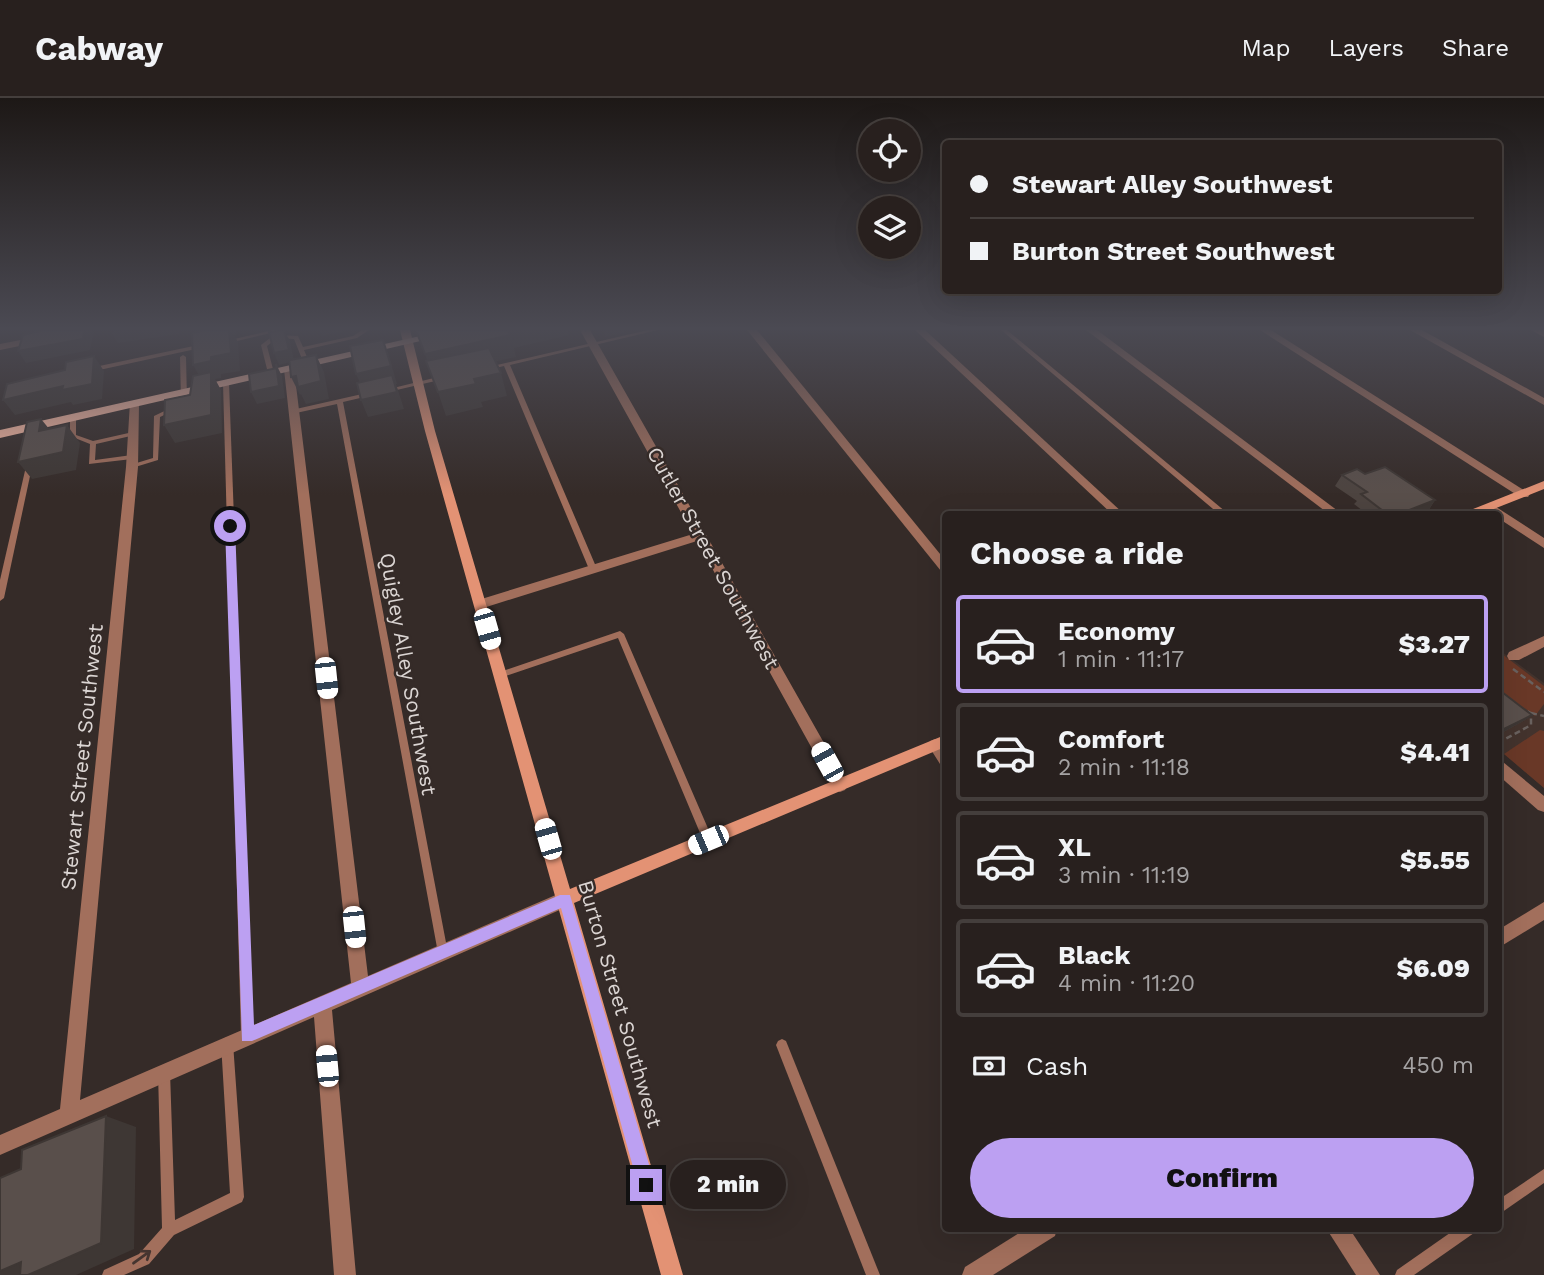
<!DOCTYPE html>
<meta charset="utf-8">
<style>
body{margin:0;font-family:"Work Sans",sans-serif;background:#342d2b;color:#f1f3f6;height:100vh;display:flex;flex-direction:column;font-size:26px;white-space:nowrap}
*{box-sizing:border-box;margin:0}
p{font-size:23px;color:#a5a3a4}
.icon{flex:none;width:38px;height:38px;fill:none;stroke:currentColor;stroke-width:2;stroke-linecap:round;stroke-linejoin:round}
.map{position:relative;flex:1;overflow:hidden}
.sheet{position:absolute;left:942px;top:413px;width:560px;height:721px;display:flex;flex-direction:column;background:#28201e;border-radius:7px;box-shadow:0 7px 28px #0002,0 0 0 2px #443e3c}
.sheet>*{flex:none}
.guide{position:absolute;left:942px;top:42px;width:560px;height:154px;border-radius:7px;box-shadow:0 7px 28px #0002,0 0 0 2px #443e3c;display:grid;align-content:center;height:154px;padding:0 28px;background:#28201e}
.fabs{position:absolute;left:858px;top:21px;display:grid;gap:14px}
.fabs a{display:grid;place-items:center;width:63px;height:63px;border-radius:50%;background:#28201e;box-shadow:0 7px 28px #0002,0 0 0 2px #443e3c;font-size:35px}
.end{position:absolute;width:32px;height:32px;margin:-16px;border:9px solid #bca0f2;background:#111;box-shadow:0 0 0 4px #111}
.from{border-radius:50%}
.bubble{position:absolute;height:49px;border-radius:24px;background:#28201e;box-shadow:0 7px 28px #0002,0 0 0 2px #443e3c;font-size:23px;font-weight:800;line-height:49px;text-align:center}
.car{position:absolute;width:21px;height:42px;margin:-21px -10px;border-radius:9px;box-shadow:0 0 5px 2px #0007;background:linear-gradient(#fff 24%,#345 0 40%,#fff 0 76%,#345 0 86%,#fff 0)}
.guide b{display:flex;align-items:center;gap:24px;height:66px;font-size:26px}
.guide b+b{border-top:2px solid #443e3c}
.guide i{width:18px;height:18px;background:#f1f3f6}
ul{padding:0;list-style:none}
li{display:flex;align-items:center;gap:21px;height:98px;margin:0 14px 10px;padding:0 14px;border:4px solid #443e3c;border-radius:7px}
li div{flex:1}
li b{display:block;font-size:26px}
li em{font-style:normal;font-weight:800}
li.active{border-color:#bca0f2}
li>.icon{width:63px;height:63px;stroke-width:1.5}
h2{padding:0 28px;font-size:32px;line-height:84px}
.pay{display:flex;align-items:center;gap:18px;height:77px;padding:0 28px;font-size:26px}
.pay p{margin-inline-start:auto}
.primary-button{display:flex;gap:14px;margin-top:auto;padding:14px 28px}
.primary-button a{flex:1;height:80px;border-radius:42px;background:#bca0f2;color:#111;font-size:28px;font-weight:800;line-height:80px;text-align:center}
header{display:flex;align-items:center;gap:42px;box-sizing:border-box;height:98px;padding:0 35px;background:#28201e;border-bottom:2px solid #443e3c}
header strong{font-size:33px}
nav{display:flex;gap:38px;margin-inline-start:auto;font-size:24px}
.map>svg:first-child{display:block}
.built{fill:#43332d}
.green{fill:#693827}
.lines{fill:none;stroke-linecap:round;stroke-linejoin:round}
.path{stroke:#69615e;stroke-width:2.5;stroke-dasharray:6 3.5;stroke-linecap:butt}
.lane{fill:#a26f5c;fill-rule:evenodd}
.street{fill:#a26f5c;fill-rule:evenodd}
.secondary{fill:#e39274;fill-rule:evenodd}
.primary{fill:#fbbba4;fill-rule:evenodd}
.wall{fill:#4d4440}
.shaded-wall{fill:#3e3734}
.building{fill:#594f4b;stroke:#3e3734;stroke-width:2}
.oneway{stroke:#453530}
.route{fill:#bca0f2}
.labels{text-anchor:middle;stroke-width:5;stroke-linejoin:round;paint-order:stroke}
.street-label{font-size:21px;fill:#dbd5d3;stroke:#352b28}
</style>
<header>
<strong>Cabway</strong>
<nav><a>Map</a><a>Layers</a><a>Share</a></nav>
</header>
<div class="map">
<svg width="1544" height="1177" viewBox="0 0 1544 1177">
<rect width="100%" height="100%" fill="#352b28"/>
<polygon class="built" points="1498,551 1544,585 1544,690 1504,656 1498,659"/>
<g class="green">
<polygon points="1498,553 1544,588 1544,606 1535,618 1498,593"/>
<polygon points="1540,632 1544,633 1544,690 1504,656"/>
</g>
<g class="lines">
<g class="path">
<polyline points="1513,571 1544,594"/>
<polyline points="1531,615 1544,618"/>
<polyline points="1498,645 1531,627 1531,615 1525,612"/>
</g>
<g class="lane">
<polygon points="273,232 283,232 224,246 221,244"/>
<polygon points="362,232 369,232 357,240 304,252 310,266 307,268 304,266 294,241 277,240 267,248 274,275 271,277 268,275 261,247 274,237 298,238 303,249 353,238"/>
<polygon points="648,232 658,232 510,267 597,471 593,474 589,471 504,268 487,272 484,270"/>
<polygon points="1001,232 1007,232 1226,414 1226,416 1219,416"/>
<polygon points="203,246 206,248 205,249 90,274 87,272 90,270"/>
<polygon points="183,257 186,259 187,303 184,305 181,303 180,259"/>
<polygon points="442,278 444,279 444,281 388,294 385,292"/>
<polygon points="226,283 229,285 253,938 251,942 247,944 243,942 241,938 223,285"/>
<polygon points="371,294 374,296 373,297 343,304 448,855 447,859 443,860 439,859 438,855 337,306 296,315 293,313 296,311"/>
<polygon points="175,308 177,309 177,311 160,319 158,362 132,370 130,369 130,367 153,360 154,318"/>
<polygon points="73,318 76,320 76,337 93,343 133,334 136,336 135,337 96,346 95,362 132,357 135,359 132,361 89,366 90,346 70,338 70,320"/>
<polygon points="30,362 33,364 4,500 0,503 0,482 27,364"/>
<polygon points="620,533 624,536 713,742 712,745 708,746 704,745 703,742 618,540 500,580 496,577 497,575"/>
<polygon points="227,939 231,941 233,945 244,1099 242,1104 174,1137 149,1166 124,1177 102,1177 104,1172 139,1156 162,1130 158,974 160,970 164,968 168,970 170,974 175,1122 230,1095 221,945 223,941"/>
<polygon points="782,941 786,943 880,1177 866,1177 776,947 778,943"/>
<polygon points="1544,1071 1544,1085 1498,1117 1498,1102"/>
<polygon points="1457,1130 1475,1130 1474,1135 1414,1177 1395,1177 1397,1172"/>
</g>
<g class="street">
<polygon points="580,232 590,232 845,682 848,687 845,692 840,694 835,692 697,443 480,511 474,506 475,503 693,436"/>
<polygon points="747,232 757,232 945,462 945,474 941,473"/>
<polygon points="915,232 925,232 1124,416 1112,416"/>
<polygon points="1086,232 1097,232 1342,416 1329,416"/>
<polygon points="1260,232 1271,232 1530,396 1528,399 1520,399"/>
<polygon points="1410,232 1422,232 1544,300 1544,307"/>
<polygon points="1531,232 1544,232 1544,239"/>
<polygon points="36,239 41,242 39,244 0,252 0,246"/>
<polygon points="289,268 294,271 368,878 565,793 571,795 573,801 571,807 332,912 356,1177 334,1177 314,919 0,1057 0,1037 60,1011 126,369 130,304 139,306 138,369 80,1002 351,885 284,271"/>
<path d="M1490,405l54,35v10l-46,-30v-4c-6,0 -11,-2 -14,-7z"/>
<polygon points="1544,538 1544,549 1519,562 1509,562 1507,558 1509,554"/>
<path d="M935,641c13,4 10,16 10,27l-5,-2 -12,-19 2,-4z"/>
<polygon points="1498,662 1503,664 1544,698 1544,714 1538,712 1498,677"/>
<polygon points="1544,804 1544,822 1498,850 1498,832"/>
<polygon points="1027,1130 1057,1130 1055,1138 993,1177 962,1177 965,1169"/>
<polygon points="1326,1130 1349,1130 1380,1177 1356,1177"/>
</g>
<g class="secondary">
<polygon points="400,232 410,232 435,333 570,791 945,637 945,649 574,805 683,1177 661,1177 425,333"/>
<polygon points="1544,383 1544,391 1481,416 1466,416 1468,413"/>
</g>
<polygon class="primary" points="447,232 468,232 0,340 0,332"/>
</g>
<g class="wall">
<polygon points="1365,376 1435,402 1428,413 1418,416 1367,416 1354,406 1357,403 1335,388 1342,377"/>
<polygon points="1498,591 1532,617 1525,622 1498,637"/>
</g>
<g class="shaded-wall">
<polygon points="84,232 92,232 94,234 90,252 26,265 18,253"/>
<polygon points="124,232 179,232 179,236 118,245 111,234"/>
<polygon points="198,232 236,232 237,237 234,237 238,244 240,273 221,276 221,280 215,281 221,292 222,335 175,345 164,327 203,284 193,267 205,243"/>
<polygon points="284,232 290,243 294,263 279,267 274,255"/>
<polygon points="320,232 346,232 346,233 322,238"/>
<polygon points="507,232 568,232 569,237 514,250 516,259 432,278 425,256"/>
<polygon points="604,232 624,232 624,235 605,239"/>
<polygon points="383,242 389,259 397,286 396,286 404,311 368,319 361,302 364,293 356,276"/>
<polygon points="316,257 324,274 329,301 306,306 301,296 300,297 291,279 296,278"/>
<polygon points="94,258 104,273 102,301 73,307 71,304 15,317 3,302 63,288"/>
<polygon points="276,266 282,278 285,300 257,306 251,294 279,288"/>
<polygon points="501,275 507,298 481,304 483,309 446,318 438,294 474,281"/>
<polygon points="41,321 55,338 39,333"/>
<polygon points="67,327 80,345 76,372 32,381 18,364"/>
<polygon points="1435,402 1428,413 1418,416 1399,416"/>
<polygon points="1532,617 1525,622 1498,637 1504,631"/>
<polygon points="106,1018 136,1029 134,1151 76,1177 0,1177 0,1173"/>
</g>
<g class="building">
<polygon points="44,232 84,232 83,241 18,253 23,237"/>
<polygon points="207,232 229,232 231,255 211,259 211,263 193,267 192,235"/>
<polygon points="284,232 289,252 274,255 269,234"/>
<polygon points="416,232 508,232 510,237 425,256"/>
<polygon points="383,242 391,268 356,276 350,248"/>
<polygon points="489,250 501,275 474,281 476,286 438,294 426,263"/>
<polygon points="316,257 321,283 298,289 296,278 291,279 289,259 290,262"/>
<polygon points="94,258 92,286 62,292 63,288 3,302 7,286 65,272 66,264"/>
<polygon points="276,266 279,288 251,294 249,276 277,270"/>
<polygon points="211,274 211,317 164,327 165,302 190,297 193,278"/>
<polygon points="392,277 397,294 361,302 357,285"/>
<polygon points="41,321 39,333 67,327 63,354 18,364 27,324"/>
<polygon points="1385,369 1435,402 1399,416 1387,416 1361,396 1367,394 1342,377 1357,371 1365,376"/>
<polygon points="1498,591 1532,617 1504,631 1498,627"/>
<polygon points="106,1018 101,1145 28,1177 20,1177 21,1164 0,1173 0,1080 21,1071 22,1052"/>
</g>
<defs><path id="oneway-shaft" d="M-6 0H5M1.5-3L5.5 0L1.5 3" fill="none" stroke-width="1.6" stroke-linecap="round" stroke-linejoin="round" transform="scale(1.75)"/></defs>
<use class="oneway" href="#oneway-shaft" transform="translate(142 1159) rotate(-36)"/>
<linearGradient id="sky" x2="0" y2="1"><stop stop-color="#1d1816"/><stop offset="0.58" stop-color="#4b4a53"/><stop offset="1" stop-color="#4b4a53" stop-opacity="0"/></linearGradient>
<rect width="1544" height="397" fill="url(#sky)"/>
<polygon class="route" points="230,425 235,428 254,927 560,797 570,797 655,1087 652,1093 646,1095 641,1093 638,1087 561,810 252,943 242,943 225,428"/>
<g class="labels">
<g class="street-label">
<text transform="translate(713 460) rotate(61)" y="7">Cutler Street Southwest</text>
<text transform="translate(408 576) rotate(80)" y="7">Quigley Alley Southwest</text>
<text transform="translate(82 659) rotate(-84)" y="7">Stewart Street Southwest</text>
<text transform="translate(620 906) rotate(74)" y="7">Burton Street Southwest</text>
</g>
</g>
</svg>
<div class="fabs">
<a><svg class="icon" aria-label="locate" viewBox="0 0 24 24"><circle cx="12" cy="12" r="6"/><path d="M12 2v4M12 18v4M2 12h4M18 12h4"/></svg></a>
<a><svg class="icon" aria-label="layers" viewBox="0 0 24 24"><path d="M12 4l9 5-9 5-9-5zM3 14l9 5 9-5"/></svg></a>
</div>
<i class="end from" style="left:230px;top:428px"></i>
<i class="end" style="left:646px;top:1087px"></i>
<div class="bubble" style="left:670px;top:1062px;width:116px">2 min</div>
<i class="car" style="left:487px;top:531px;rotate:164deg"></i>
<i class="car" style="left:326px;top:580px;rotate:174deg"></i>
<i class="car" style="left:827px;top:664px;rotate:331deg"></i>
<i class="car" style="left:548px;top:741px;rotate:344deg"></i>
<i class="car" style="left:708px;top:742px;rotate:247deg"></i>
<i class="car" style="left:354px;top:829px;rotate:174deg"></i>
<i class="car" style="left:327px;top:968px;rotate:355deg"></i>
<div class="guide">
<b><i class="from"></i>Stewart Alley Southwest</b>
<b><i></i>Burton Street Southwest</b>
</div>
<section class="sheet">
<h2>Choose a ride</h2>
<ul>
<li class="active"><svg class="icon" aria-label="car" viewBox="0 0 24 24"><path d="M5 17H2v-5l4-1 3-4h7l3 4 3 1v5h-3M9 17h6M6 11h13"/><circle cx="7" cy="17" r="2"/><circle cx="17" cy="17" r="2"/></svg><div><b>Economy</b><p>1 min · 11:17</p></div><em>$3.27</em></li>
<li><svg class="icon" aria-label="car" viewBox="0 0 24 24"><path d="M5 17H2v-5l4-1 3-4h7l3 4 3 1v5h-3M9 17h6M6 11h13"/><circle cx="7" cy="17" r="2"/><circle cx="17" cy="17" r="2"/></svg><div><b>Comfort</b><p>2 min · 11:18</p></div><em>$4.41</em></li>
<li><svg class="icon" aria-label="car" viewBox="0 0 24 24"><path d="M5 17H2v-5l4-1 3-4h7l3 4 3 1v5h-3M9 17h6M6 11h13"/><circle cx="7" cy="17" r="2"/><circle cx="17" cy="17" r="2"/></svg><div><b>XL</b><p>3 min · 11:19</p></div><em>$5.55</em></li>
<li><svg class="icon" aria-label="car" viewBox="0 0 24 24"><path d="M5 17H2v-5l4-1 3-4h7l3 4 3 1v5h-3M9 17h6M6 11h13"/><circle cx="7" cy="17" r="2"/><circle cx="17" cy="17" r="2"/></svg><div><b>Black</b><p>4 min · 11:20</p></div><em>$6.09</em></li>
</ul>
<div class="pay"><svg class="icon" aria-label="cash" viewBox="0 0 24 24"><path d="M3 7h18v10H3z"/><circle cx="12" cy="12" r="2"/></svg>Cash<p>450 m</p></div>
<div class="primary-button"><a>Confirm</a></div>
</section>
</div>
